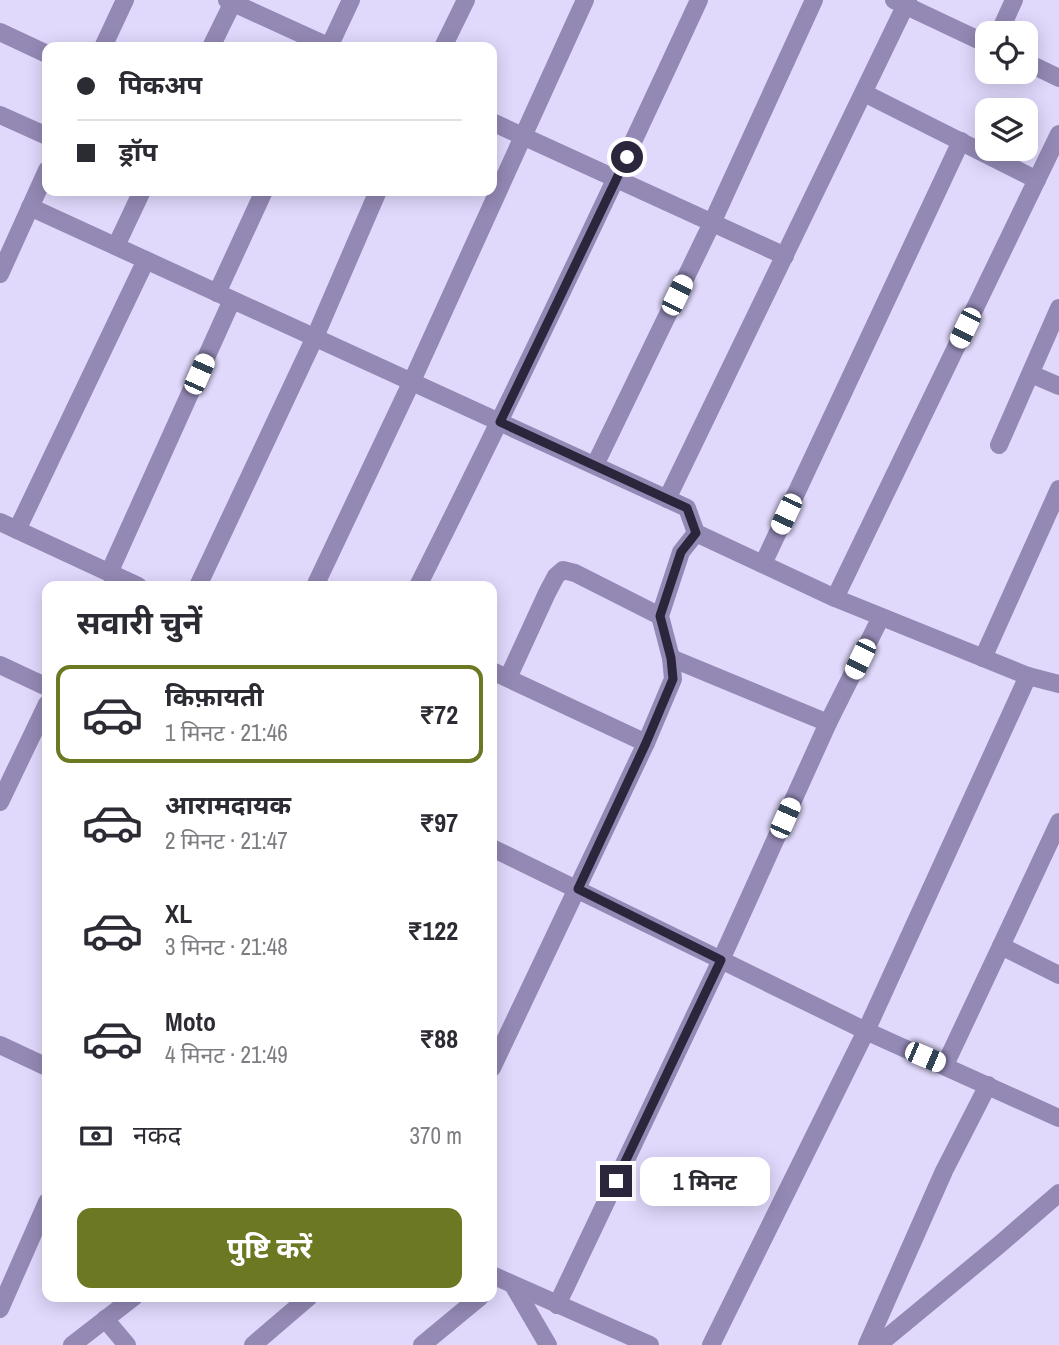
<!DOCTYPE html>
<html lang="hi">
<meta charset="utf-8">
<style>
body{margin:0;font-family:"Archivo Narrow","Noto Sans Devanagari",sans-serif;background:#f7f7f7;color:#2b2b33;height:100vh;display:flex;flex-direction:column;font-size:26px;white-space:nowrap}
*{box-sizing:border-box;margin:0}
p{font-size:23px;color:#7c7c81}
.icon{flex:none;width:38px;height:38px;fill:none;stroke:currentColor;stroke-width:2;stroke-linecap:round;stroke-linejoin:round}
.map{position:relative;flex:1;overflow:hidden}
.side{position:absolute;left:42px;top:581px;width:455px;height:721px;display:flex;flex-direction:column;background:#fff;border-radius:14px;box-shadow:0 4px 18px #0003}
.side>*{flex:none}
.hud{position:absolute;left:42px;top:42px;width:455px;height:154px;border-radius:14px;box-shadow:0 4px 18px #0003;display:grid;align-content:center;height:154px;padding:0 35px;background:#fff}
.controls{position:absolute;left:975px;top:21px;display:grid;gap:14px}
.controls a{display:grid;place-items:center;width:63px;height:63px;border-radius:14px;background:#fff;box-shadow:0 4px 18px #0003;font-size:35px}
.end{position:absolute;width:32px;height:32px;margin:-16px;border:9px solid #2c263c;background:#fff;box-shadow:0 0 0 4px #fff}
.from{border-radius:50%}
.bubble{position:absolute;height:49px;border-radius:14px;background:#fff;box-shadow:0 4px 18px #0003;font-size:23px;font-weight:700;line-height:49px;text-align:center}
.car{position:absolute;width:21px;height:42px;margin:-21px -10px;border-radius:9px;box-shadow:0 0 5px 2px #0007;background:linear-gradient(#fff 24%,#345 0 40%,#fff 0 76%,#345 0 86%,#fff 0)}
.hud b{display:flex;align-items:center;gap:24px;height:66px;font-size:26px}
.hud b+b{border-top:2px solid #e1e1e2}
.hud i{width:18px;height:18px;background:#2b2b33}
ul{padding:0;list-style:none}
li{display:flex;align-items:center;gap:21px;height:98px;margin:0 14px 10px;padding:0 21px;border:4px solid transparent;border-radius:14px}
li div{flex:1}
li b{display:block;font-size:26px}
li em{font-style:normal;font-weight:700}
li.current{border-color:#6d7823}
li>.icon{width:63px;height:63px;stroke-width:1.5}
h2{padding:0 35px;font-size:32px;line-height:84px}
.pay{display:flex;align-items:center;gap:18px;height:77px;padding:0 35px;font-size:26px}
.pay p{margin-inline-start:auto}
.cta{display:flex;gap:14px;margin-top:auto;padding:14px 35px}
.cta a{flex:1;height:80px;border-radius:14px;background:#6d7823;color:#fff;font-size:28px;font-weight:700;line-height:80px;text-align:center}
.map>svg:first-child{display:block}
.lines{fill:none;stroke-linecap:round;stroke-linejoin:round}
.minor{stroke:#9489b5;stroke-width:18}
.tertiary{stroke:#9489b5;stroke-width:18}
.route{stroke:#2c263c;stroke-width:9}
</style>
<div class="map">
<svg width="1059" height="1345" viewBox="0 0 1059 1345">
<rect width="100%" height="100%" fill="#e1d9fc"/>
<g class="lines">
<g class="minor">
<polyline points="227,0 330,47"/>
<polyline points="894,0 987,44"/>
<polyline points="0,32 47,54"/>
<polyline points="999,33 1014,0"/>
<polyline points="103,47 125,0"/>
<polyline points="211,47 234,0"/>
<polyline points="329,47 351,0"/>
<polyline points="443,47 466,0"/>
<polyline points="1026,62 1059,78"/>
<polyline points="864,93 1037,180"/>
<polyline points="0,115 47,136"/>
<polyline points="492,122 785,256"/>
<polyline points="30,207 687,508 696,533 835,598 1028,676 1059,684"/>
<polyline points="116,246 142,191"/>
<polyline points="0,274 47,170"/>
<polyline points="217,293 264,191"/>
<polyline points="1031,374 1059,386"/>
<polyline points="999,445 1059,308"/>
<polyline points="595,465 712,223 814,0"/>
<polyline points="667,499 908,0"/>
<polyline points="0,522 138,586"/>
<polyline points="17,530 146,260"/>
<polyline points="763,564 961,141"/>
<polyline points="109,573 232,300"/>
<polyline points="198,586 315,337 378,191"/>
<polyline points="315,586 412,381 585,0"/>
<path d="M418,586c97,-194 190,-389 281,-586"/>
<polyline points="835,598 1059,134"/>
<polyline points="671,658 828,723"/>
<polyline points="983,658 1059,489"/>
<polyline points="0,665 47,687"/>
<polyline points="492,671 646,743"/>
<polyline points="508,678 547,593 556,576 563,570 575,573 660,616"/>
<polyline points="0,802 47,704"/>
<polyline points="492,848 866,1031 1059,1118"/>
<polyline points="1001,946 1059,822"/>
<polyline points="945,1065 1001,946 1059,975"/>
<polyline points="492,1068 646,743 673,679 671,658 660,616 681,552 696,533"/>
<polyline points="513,1285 548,1345"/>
<polyline points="557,1305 721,960 828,723 881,617"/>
<polyline points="0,1309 47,1202"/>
<polyline points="105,1319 127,1345"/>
<polyline points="72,1345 134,1297"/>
<polyline points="253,1345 309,1297"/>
<polyline points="422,1345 480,1297"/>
<polyline points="711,1345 866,1031 1028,676"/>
<polyline points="867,1345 944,1171 988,1085"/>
<polyline points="878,1345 999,1245 1059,1193"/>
</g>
<g class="tertiary">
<polyline points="0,1045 47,1067"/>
<polyline points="492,1275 650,1345"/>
</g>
</g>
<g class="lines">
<polyline class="route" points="616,1181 721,960 578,889 646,743 673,679 671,658 660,616 681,552 696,533 687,508 500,422 627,157"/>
</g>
</svg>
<div class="controls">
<a><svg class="icon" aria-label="locate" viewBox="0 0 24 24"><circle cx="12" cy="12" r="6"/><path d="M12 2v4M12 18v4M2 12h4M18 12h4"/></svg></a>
<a><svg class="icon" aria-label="layers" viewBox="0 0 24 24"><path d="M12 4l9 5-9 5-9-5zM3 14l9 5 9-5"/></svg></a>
</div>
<i class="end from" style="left:627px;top:157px"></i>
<i class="end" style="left:616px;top:1181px"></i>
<div class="bubble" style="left:640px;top:1157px;width:130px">1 मिनट</div>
<i class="car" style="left:677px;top:295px;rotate:26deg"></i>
<i class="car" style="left:965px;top:328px;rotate:206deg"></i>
<i class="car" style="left:199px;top:374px;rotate:24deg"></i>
<i class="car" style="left:786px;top:514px;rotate:205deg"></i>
<i class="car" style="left:860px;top:659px;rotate:206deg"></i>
<i class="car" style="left:785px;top:818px;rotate:24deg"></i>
<i class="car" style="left:925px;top:1057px;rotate:113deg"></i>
<div class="hud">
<b><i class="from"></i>पिकअप</b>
<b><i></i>ड्रॉप</b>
</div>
<section class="side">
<h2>सवारी चुनें</h2>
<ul>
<li class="current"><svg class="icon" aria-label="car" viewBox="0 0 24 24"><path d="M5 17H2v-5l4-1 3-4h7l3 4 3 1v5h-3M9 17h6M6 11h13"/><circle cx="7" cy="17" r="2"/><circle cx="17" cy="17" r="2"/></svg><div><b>किफ़ायती</b><p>1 मिनट · 21:46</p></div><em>₹72</em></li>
<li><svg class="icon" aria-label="car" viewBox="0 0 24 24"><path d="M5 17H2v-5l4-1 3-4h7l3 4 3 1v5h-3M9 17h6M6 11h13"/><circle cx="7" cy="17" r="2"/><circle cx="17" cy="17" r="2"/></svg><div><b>आरामदायक</b><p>2 मिनट · 21:47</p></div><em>₹97</em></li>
<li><svg class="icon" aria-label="car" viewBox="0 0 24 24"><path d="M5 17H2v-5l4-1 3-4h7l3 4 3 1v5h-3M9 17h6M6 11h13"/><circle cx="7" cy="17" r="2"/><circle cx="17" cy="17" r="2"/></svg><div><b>XL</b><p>3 मिनट · 21:48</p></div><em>₹122</em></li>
<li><svg class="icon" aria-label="car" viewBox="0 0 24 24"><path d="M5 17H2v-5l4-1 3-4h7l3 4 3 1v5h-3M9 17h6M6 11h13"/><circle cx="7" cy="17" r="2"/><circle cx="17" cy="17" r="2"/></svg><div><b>Moto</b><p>4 मिनट · 21:49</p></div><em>₹88</em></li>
</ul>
<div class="pay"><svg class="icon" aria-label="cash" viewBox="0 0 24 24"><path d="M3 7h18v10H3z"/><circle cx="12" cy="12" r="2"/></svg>नकद<p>370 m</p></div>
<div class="cta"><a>पुष्टि करें</a></div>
</section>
</div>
